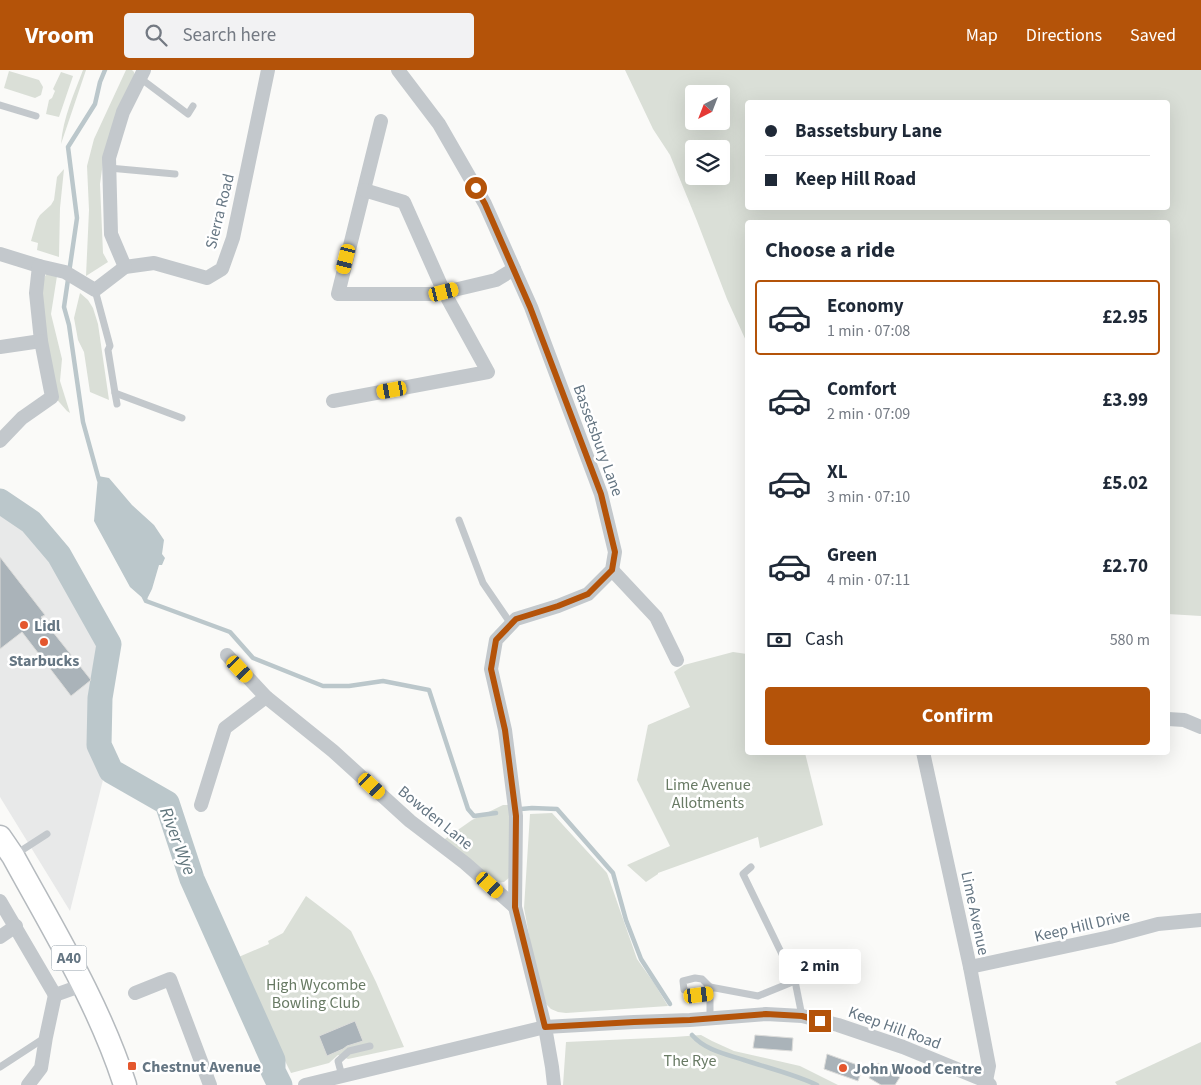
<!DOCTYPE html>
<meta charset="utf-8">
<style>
body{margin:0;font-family:"Source Sans 3",sans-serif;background:#f2f2f3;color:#1f2937;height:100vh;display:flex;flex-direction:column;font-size:19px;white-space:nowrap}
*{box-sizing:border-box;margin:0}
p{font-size:16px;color:#747a83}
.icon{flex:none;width:28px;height:28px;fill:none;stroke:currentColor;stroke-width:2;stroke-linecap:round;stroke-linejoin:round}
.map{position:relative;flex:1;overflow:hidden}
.drawer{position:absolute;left:745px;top:150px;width:425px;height:535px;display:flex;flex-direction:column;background:#fff;border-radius:5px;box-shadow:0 5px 20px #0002}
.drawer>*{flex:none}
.top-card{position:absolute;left:745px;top:30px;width:425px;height:110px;border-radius:5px;box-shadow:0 5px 20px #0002;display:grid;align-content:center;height:110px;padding:0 20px;background:#fff}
.needle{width:32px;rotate:222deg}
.controls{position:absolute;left:685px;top:15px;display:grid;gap:10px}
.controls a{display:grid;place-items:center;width:45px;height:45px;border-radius:5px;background:#fff;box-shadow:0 5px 20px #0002;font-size:25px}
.end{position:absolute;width:22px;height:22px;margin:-11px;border:6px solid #b45309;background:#fff;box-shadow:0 0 0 2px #fff}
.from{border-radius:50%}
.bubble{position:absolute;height:35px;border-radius:5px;background:#fff;box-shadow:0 5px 20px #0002;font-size:16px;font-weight:700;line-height:35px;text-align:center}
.car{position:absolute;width:15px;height:30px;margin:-15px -8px;border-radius:6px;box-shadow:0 0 4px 1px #0007;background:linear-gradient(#f5c518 24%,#345 0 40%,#f5c518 0 76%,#345 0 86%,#f5c518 0)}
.top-card b{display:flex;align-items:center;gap:18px;height:48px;font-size:19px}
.top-card b+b{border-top:1px solid #e0e1e3}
.top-card i{width:12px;height:12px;background:#1f2937}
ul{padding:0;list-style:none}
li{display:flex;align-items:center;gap:15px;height:75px;margin:0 10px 8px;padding:0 10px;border:2px solid transparent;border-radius:5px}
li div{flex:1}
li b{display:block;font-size:19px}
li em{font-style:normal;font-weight:700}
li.active{border-color:#b45309}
li>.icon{width:45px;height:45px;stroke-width:1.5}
h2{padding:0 20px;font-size:22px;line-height:60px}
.pay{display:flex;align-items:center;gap:12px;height:55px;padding:0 20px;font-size:19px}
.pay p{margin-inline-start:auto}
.action{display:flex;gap:10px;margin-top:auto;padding:10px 20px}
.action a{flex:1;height:58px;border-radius:5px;background:#b45309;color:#fff;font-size:20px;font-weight:700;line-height:58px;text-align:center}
header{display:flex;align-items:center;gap:30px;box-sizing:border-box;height:70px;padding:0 25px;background:#b45309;color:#fff}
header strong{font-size:24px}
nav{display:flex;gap:28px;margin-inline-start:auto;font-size:18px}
.search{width:350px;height:45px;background:#f2f2f3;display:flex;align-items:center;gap:12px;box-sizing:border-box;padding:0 18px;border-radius:5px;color:#747a83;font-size:19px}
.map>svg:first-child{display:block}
.built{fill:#e8e9e9}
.green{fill:#dadfd7;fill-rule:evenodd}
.water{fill:#bbc7cb}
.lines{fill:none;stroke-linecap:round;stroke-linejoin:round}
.stream{stroke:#bbc7cb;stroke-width:4.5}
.river{stroke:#bbc7cb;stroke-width:25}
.building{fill:#aab3b9;stroke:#dcdcda}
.primary-casing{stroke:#b5babe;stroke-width:25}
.lane{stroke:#c3c8cc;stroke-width:7}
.street{stroke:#c3c8cc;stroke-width:14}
.primary{stroke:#fff;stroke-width:22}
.route{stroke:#b45309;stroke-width:6}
.poi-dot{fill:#e4572e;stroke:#fff;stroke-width:2}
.labels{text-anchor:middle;stroke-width:5;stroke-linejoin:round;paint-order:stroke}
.shield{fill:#fff;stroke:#939fa8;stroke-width:1}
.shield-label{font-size:15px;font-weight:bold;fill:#657683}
.street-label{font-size:16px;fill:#657683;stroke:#fff}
.poi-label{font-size:16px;font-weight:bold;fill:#657683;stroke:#fff;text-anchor:start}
.park-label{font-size:16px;fill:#687a64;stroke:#fff}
.water-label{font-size:18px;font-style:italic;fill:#60757c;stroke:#fff}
</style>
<header>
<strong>Vroom</strong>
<div class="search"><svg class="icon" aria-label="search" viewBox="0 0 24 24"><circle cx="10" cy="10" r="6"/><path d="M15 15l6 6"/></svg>Search here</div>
<nav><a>Map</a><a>Directions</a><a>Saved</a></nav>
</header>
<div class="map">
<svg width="1201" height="1015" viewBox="0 0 1201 1015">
<rect width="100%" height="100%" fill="#fafaf8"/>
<polygon class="built" points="0,434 20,448 43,469 57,488 88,542 91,556 99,570 101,583 90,637 89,676 95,692 105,702 70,841 0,727"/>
<g class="green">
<path d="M83,0h3l-25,74c2,-26 13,-50 22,-74z"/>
<polygon points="126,0 132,0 134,2 135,7 104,85 100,114 103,183 108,192 86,206 89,140 87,96 94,69"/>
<path d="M625,0h576v546l-33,-2v-392h-420l-1,121 -20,-44 -30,-78 -27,-66 -17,-26zM694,24h27v27h-27zM748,32h420v106h-420zM694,79h27v27h-27z"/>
<polygon points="9,1 39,10 43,17 41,25 35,28 4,18"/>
<polygon points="61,2 73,6 59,47 46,44 49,30 52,28 55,21 53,19"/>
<polygon points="64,99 60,138 59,187 37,180 38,173 31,171 37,150 40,145 51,135 54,130 57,107"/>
<polygon points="48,203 57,206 51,244 62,289 60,311 70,343 67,341 53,325 39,222 45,206"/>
<polygon points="80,223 88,230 93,238 98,254 109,330 90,322 84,282 78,270 74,248"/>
<polygon points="733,582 747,584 748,682 805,683 823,755 760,778 758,767 658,803 658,804 646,812 627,795 670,776 637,710 648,655 690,637 674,602 684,595"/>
<polygon points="503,735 511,735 510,807 504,812 496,813 442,771 472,750"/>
<polygon points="552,743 607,803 637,889 654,913 668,936 566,943 558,942 551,939 546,934 535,897 524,838 530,744"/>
<polygon points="306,826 335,848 351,861 376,912 404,977 348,989 338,985 329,993 291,1003 234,889 269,874 268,871 283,863"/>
<polygon points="701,965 712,971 734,981 800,996 838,1015 563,1015 566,972 674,967"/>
<polygon points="1201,972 1201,1015 1117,1015 1115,1012"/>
</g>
<polygon class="water" points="98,406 109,408 132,435 154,455 164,470 162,484 165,488 162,495 159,495 152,519 146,531 130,517 94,451"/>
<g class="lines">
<g class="stream">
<polyline points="99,410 83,352 69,255 64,237 77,148 68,77 95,34 100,12 105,0"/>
<polyline points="144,527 146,531 230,562 253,588 323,616 349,616 383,611 429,620 468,739 474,746 496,743"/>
<polyline points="521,739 532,738 557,739 613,803 626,850 641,889 670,934"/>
<path d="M692,965c13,15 33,19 52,25 24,8 50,14 73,25"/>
</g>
<polyline class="river" points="0,431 31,452 59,485 109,574 100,628 99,675 111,701 167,733 192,809 273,990 273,1001 280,1015"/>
</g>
<g class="building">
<polygon points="0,487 45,545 41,547 91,610 71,626 22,562 0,579"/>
<polygon points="355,951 363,971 347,976 343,979 327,986 319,966"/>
<polygon points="755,965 793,968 792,981 753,978"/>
<polygon points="827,984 863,997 858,1011 824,999"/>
<polygon points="878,993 900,1007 895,1015 881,1015 869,1008"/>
</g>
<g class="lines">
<defs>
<path id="primary" d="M0,767l13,19c41,75 86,148 112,229"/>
</defs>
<use href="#primary" class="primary-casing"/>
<g class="lane">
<polyline points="140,8 188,44 193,36"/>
<polyline points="0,35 36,46"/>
<polyline points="109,98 175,104"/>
<polyline points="95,220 110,276 108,280 115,323 182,348"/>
<polyline points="115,323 117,334"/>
<polyline points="459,450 483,513 511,554"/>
<polyline points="16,784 47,764"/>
<polyline points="795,911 802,946"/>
<polyline points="710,917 702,909 695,908 683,911 684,920 699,925 710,924"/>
<polyline points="710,948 710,917 758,926 795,911 743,804 751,797"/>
<polyline points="0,997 46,967"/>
<polyline points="342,1006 338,991 349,981 370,976"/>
</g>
<g class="street">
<polyline points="398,0 439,54 485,134 531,237 601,424 615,482 612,500 588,524 558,536 516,549 496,570 491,599 505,660 516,746 515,837 545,957 552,997 554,1015"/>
<polyline points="381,51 338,224 437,224 496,210 514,199"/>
<polyline points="0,184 39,196 65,202 95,220 125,197 154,193 207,208 222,199 233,168 268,0"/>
<polyline points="125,197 111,164 109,88 123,42 144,0"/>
<polyline points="0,277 41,271 36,223 39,196"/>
<polyline points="333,331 488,302 444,222 404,132 364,120"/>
<polyline points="0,371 22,348 52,327 41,271"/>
<polyline points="612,500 656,547 677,590"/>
<polyline points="227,585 266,627 333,681 410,751 465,793 515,837"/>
<polyline points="1168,649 1184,650 1201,657"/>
<polyline points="923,682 970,897 989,996 986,1011"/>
<polyline points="201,735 225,658 266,627"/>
<polyline points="0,831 55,925"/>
<polyline points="0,867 16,856"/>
<polyline points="970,897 1110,867 1158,854 1201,850"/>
<polyline points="135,923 170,909 210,1015"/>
<polyline points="55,925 83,915"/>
<polyline points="28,1015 41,998 46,967 55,925"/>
<polyline points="305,1015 545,957 634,952 690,950 766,944 802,946 838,955 903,977 986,1011 990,1015"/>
</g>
<use href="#primary" class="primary"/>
</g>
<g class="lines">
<polyline class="route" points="476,118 485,134 530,237 601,424 615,482 612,500 588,524 558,536 516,549 496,570 491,599 505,660 516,746 515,837 545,957 634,952 690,950 766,944 802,946 820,951"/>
</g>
<g class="poi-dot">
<circle cx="24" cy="555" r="5"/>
<circle cx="44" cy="572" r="5"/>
<rect x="127" y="991" width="10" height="10" rx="2.5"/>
<circle cx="843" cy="998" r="5"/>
</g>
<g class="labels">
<rect class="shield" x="51.5" y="875.5" width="35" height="25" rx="4"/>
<g class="shield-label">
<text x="69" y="893">A40</text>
</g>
<g class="street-label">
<text transform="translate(219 141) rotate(-76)" y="6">Sierra Road</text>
<text transform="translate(599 370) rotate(70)" y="6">Bassetsbury Lane</text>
<text transform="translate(436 747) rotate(39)" y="6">Bowden Lane</text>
<text transform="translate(976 843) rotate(78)" y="6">Lime Avenue</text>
<text transform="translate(1082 855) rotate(-13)" y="6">Keep Hill Drive</text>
<text transform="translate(895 957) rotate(20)" y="6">Keep Hill Road</text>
</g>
<g class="poi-label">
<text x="34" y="561">Lidl</text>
<text x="44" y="596" text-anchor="middle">Starbucks</text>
<text x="142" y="1002">Chestnut Avenue</text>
<text x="853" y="1004">John Wood Centre</text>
</g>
<g class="park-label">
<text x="708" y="720">Lime Avenue<tspan x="708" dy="18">Allotments</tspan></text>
<text x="316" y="920">High Wycombe<tspan x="316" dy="18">Bowling Club</tspan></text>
<text x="690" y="996">The Rye</text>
</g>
<g class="water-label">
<text transform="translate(178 771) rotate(69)" y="6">River Wye</text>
</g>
</g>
</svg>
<div class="controls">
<a><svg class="needle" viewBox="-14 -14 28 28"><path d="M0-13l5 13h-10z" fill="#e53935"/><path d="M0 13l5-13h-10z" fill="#747a83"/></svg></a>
<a><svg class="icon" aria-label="layers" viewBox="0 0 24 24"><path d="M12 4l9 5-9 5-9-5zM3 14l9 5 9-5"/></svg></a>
</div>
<i class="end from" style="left:476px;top:118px"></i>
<i class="end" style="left:820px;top:951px"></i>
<div class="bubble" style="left:779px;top:879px;width:82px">2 min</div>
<i class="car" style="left:346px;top:189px;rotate:194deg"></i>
<i class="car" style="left:444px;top:222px;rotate:76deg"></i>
<i class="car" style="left:392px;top:320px;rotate:260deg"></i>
<i class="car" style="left:240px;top:599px;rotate:137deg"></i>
<i class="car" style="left:372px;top:716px;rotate:133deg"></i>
<i class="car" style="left:490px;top:815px;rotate:132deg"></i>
<i class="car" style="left:699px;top:925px;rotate:83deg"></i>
<div class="top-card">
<b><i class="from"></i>Bassetsbury Lane</b>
<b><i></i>Keep Hill Road</b>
</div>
<section class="drawer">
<h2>Choose a ride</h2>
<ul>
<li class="active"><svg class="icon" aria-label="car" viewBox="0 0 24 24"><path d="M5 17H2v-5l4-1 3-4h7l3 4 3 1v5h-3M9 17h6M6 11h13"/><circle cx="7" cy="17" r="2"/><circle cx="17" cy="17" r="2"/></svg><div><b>Economy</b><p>1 min · 07:08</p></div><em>£2.95</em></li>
<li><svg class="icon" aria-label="car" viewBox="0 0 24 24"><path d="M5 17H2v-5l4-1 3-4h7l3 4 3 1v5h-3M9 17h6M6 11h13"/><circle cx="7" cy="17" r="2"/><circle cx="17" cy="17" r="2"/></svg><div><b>Comfort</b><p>2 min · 07:09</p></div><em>£3.99</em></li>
<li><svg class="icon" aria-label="car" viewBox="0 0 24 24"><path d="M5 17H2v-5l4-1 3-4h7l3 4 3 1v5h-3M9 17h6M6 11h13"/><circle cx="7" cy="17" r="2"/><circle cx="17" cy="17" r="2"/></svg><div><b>XL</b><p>3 min · 07:10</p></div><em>£5.02</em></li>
<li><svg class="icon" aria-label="car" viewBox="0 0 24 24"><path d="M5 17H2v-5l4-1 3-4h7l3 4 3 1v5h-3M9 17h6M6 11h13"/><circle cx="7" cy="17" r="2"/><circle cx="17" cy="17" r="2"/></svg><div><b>Green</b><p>4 min · 07:11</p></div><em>£2.70</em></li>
</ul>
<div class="pay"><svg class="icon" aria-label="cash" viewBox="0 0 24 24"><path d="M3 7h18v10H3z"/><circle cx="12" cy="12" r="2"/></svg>Cash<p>580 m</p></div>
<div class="action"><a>Confirm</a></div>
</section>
</div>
